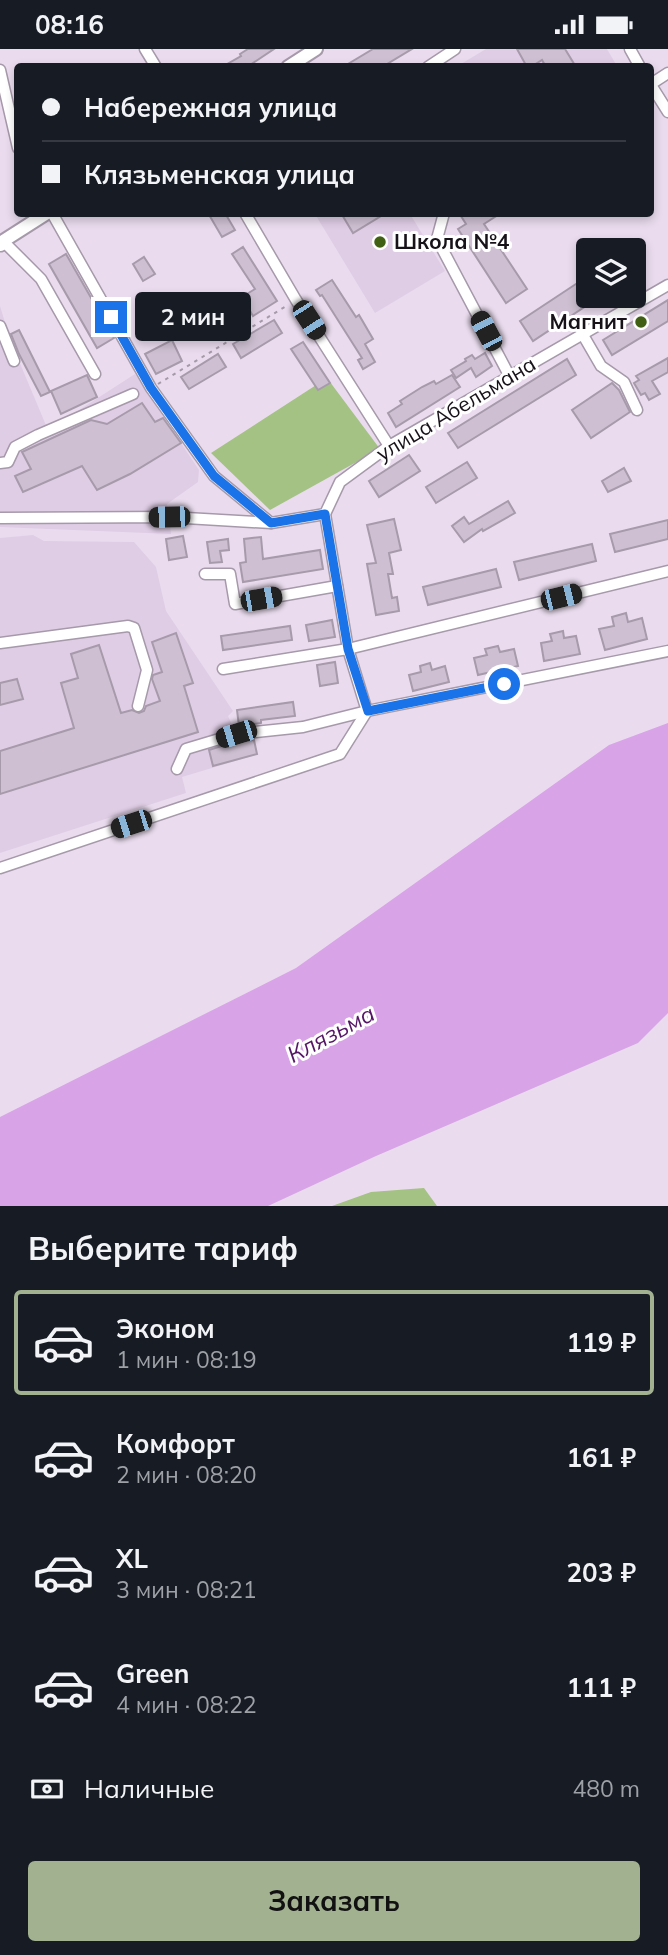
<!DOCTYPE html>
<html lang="ru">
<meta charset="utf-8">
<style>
body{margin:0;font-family:Mulish,sans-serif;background:#20242c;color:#f1f3f6;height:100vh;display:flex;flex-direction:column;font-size:26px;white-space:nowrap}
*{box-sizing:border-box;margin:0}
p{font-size:23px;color:#9ea1a6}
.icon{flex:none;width:38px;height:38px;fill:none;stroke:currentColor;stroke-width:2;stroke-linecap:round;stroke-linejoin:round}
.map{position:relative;height:1157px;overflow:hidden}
.side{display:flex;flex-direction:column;background:#171b24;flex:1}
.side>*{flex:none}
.guide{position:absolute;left:14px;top:14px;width:640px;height:154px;border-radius:7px;box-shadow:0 4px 10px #0003;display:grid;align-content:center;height:154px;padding:0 28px;background:#171b24}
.controls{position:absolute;left:576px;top:189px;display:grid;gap:14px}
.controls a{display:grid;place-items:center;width:70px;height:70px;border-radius:7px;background:#171b24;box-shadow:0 4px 10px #0003;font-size:35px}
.end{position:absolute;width:32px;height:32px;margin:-16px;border:9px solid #1a73e8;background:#fff;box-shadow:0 0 0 4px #fff}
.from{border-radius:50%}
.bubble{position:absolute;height:49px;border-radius:7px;background:#171b24;box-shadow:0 4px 10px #0003;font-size:23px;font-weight:700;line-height:49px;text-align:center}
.car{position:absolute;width:21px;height:42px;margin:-21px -10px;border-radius:9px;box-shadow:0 0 5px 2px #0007;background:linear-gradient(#222 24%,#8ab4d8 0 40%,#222 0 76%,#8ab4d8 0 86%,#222 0)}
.guide b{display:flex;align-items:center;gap:24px;height:66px;font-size:26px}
.guide b+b{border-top:2px solid #363941}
.guide i{width:18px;height:18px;background:#f1f3f6}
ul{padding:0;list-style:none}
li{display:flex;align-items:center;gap:21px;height:105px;margin:0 14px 10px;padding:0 14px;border:4px solid transparent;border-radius:7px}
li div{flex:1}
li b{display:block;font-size:26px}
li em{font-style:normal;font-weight:700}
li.selected{border-color:#a2b190}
li>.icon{width:63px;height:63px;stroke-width:1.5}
h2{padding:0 28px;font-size:32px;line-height:84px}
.pay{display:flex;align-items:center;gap:18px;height:77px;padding:0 28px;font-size:26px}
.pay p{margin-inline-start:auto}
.button{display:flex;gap:14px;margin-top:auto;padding:14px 28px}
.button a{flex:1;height:80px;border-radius:7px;background:#a2b190;color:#111;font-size:28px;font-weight:700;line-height:80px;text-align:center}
.status{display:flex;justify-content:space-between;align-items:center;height:49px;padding:0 35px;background:#171b24;direction:ltr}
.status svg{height:19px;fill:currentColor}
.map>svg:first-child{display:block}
.built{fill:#dfcde5}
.green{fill:#a3c283}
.water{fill:#d8a3e7}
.building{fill:#cec0d2;stroke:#a79aab;stroke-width:2}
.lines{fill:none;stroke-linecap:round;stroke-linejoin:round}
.minor-casing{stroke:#a699aa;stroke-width:13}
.major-casing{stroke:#a699aa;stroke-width:16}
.path{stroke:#a59aa8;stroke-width:2;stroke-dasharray:3.5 5;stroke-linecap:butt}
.minor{stroke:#fff;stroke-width:10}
.major{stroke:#fff;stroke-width:12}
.route{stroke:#1a73e8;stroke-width:9}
.poi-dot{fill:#416014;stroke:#fff;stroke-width:2.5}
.labels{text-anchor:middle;stroke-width:6;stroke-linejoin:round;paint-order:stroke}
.poi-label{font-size:21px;font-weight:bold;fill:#171218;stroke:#fff;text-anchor:start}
.street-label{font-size:21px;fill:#171218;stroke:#fff}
.water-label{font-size:23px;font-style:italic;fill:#561666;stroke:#fff}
</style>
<div class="status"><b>08:16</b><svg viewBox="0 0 49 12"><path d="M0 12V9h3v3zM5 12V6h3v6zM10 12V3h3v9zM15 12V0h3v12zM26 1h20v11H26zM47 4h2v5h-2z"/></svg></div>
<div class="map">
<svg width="668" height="1157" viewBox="0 0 668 1157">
<rect width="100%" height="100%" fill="#eadcee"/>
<g class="built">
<polygon points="486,0 607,0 617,17 456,18"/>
<polygon points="315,165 410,165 445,222 375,264"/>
<polygon points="0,257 11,293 48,381 135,325 199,421 198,433 167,455 171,485 0,478"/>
<polygon points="33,486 44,492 134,493 156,518 166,562 233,662 228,667 238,690 246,689 252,707 182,728 186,744 0,804 0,489"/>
</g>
<g class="green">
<polygon points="327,329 380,400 270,461 211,404"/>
<polygon points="424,1139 437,1157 332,1157 371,1143"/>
</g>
<polygon class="water" points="668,674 668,964 638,994 376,1107 268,1157 0,1157 0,1068 296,919 609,696"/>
<g class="building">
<polygon points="248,0 274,0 247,18 222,18 241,7 240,5"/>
<polygon points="373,0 412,0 382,18 343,18"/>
<polygon points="517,0 565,0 576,18 546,18 542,11 531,18 527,18"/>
<polygon points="208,164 225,164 235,181 222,188"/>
<polygon points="341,164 386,164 353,184"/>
<polygon points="459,164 501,164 484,175 527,240 506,254 458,180 466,175"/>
<polygon points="243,198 277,252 253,267 242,248 255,240 232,205"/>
<polygon points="66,205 114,289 97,299 49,215"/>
<polygon points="144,208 155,225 143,232 133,215"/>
<polygon points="588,227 588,247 601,247 533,292 520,272"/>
<polygon points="332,231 356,268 359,266 373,290 365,295 375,313 363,320 358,311 362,309 322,246 320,247 316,241"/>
<polygon points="668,251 668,272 612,306 603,291"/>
<polygon points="173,253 184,271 170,279 160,262"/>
<polygon points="274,271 282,284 241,309 233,295"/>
<polygon points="19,281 50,343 41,347 19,305 11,285"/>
<polygon points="172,291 182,312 156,325 145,305"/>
<polygon points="303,293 330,334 318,341 291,300"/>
<polygon points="485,304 492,317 476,328 471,319 456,329 451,321 466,312 465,310 472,306 475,310"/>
<polygon points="218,305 226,318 189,340 181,328"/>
<polygon points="668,309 668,323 652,332 660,345 649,351 645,344 641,346 634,334 639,331 636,327"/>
<polygon points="567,310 576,326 458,399 448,384"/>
<polygon points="87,326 97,348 61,365 51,342"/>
<polygon points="452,326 460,338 396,378 388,364 402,355 400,352 422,338 434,332 436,335"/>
<polygon points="612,334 619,341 630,363 591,389 572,361"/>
<polygon points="142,354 155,373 163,369 181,394 130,425 97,441 82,417 23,443 15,427 31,420 22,403 91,371 107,375"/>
<polygon points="409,406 420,422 379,448 369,432"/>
<polygon points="467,413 477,429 436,454 426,438"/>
<polygon points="624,419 631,432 608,443 602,432"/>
<polygon points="508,452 515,464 483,482 482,480 464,493 452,477 464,468 469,475"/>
<polygon points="394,470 401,501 389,504 393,525 388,525 392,549 397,548 399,562 376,566 367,515 376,514 367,476"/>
<polygon points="668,471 668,490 615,503 610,485"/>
<polygon points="183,487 187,508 169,511 166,490"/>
<polygon points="261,488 263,510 320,501 323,520 243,533 240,514 246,513 244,490"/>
<polygon points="228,490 229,501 220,502 222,513 210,514 207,493"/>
<polygon points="592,495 596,512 519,531 514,513"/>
<polygon points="496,520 501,538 428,556 423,538"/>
<polygon points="626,564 628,573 642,569 647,590 605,601 599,580 614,577 612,568"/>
<polygon points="332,571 335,588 309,592 306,576"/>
<polygon points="290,577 292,591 223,601 221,587"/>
<polygon points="563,582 564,589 576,587 580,605 544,612 541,594 552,592 550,585"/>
<polygon points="176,584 193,634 184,637 198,683 0,745 0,702 74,679 61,634 78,629 71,605 99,596 121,664 132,661 139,664 144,662 146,657 160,652 152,630 153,626 162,623 152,593"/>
<polygon points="498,597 500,603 514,600 518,617 478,626 474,609 487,606 485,600"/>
<polygon points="335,613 338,634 320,637 317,616"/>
<polygon points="430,614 432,621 445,617 449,633 413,642 409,626 421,623 420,617"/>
<polygon points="17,630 23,650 0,656 0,634"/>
<polygon points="293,653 295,667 261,671 261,674 239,677 237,661"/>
<polygon points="254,691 257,705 213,717 209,701 237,692"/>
</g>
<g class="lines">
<defs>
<g id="minor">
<polyline points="145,0 156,18"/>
<polyline points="630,0 640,18"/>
<polyline points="428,18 455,0"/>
<polyline points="0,21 18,99"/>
<polyline points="651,35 668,24"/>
<polyline points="651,36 668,63"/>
<polyline points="52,164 151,339 214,427 271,474"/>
<polyline points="245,164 296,251 389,397"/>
<polyline points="444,164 437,190 510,328"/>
<polyline points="1,197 3,192 41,230 95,325"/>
<polyline points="0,277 14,312"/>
<polyline points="583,286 601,317 624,333 637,361"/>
<polyline points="0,414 8,413 15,398 38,386 133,345"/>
<polyline points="325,465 348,600 367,662"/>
<polyline points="0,469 169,468 271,474 325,465 340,433 389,397 668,236"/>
<polyline points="205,525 230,525 235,555 337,537"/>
<polyline points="0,594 128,577 134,579 147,621 138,657"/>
<polyline points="223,620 348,600 668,522"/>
<polyline points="177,720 186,700 236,685 303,678 367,662 668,602"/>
<polyline points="0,819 340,705 367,662"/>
</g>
<g id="major">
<polyline points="288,18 316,0"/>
<polyline points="0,194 47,164"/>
</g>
</defs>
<use href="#minor" class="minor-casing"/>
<use href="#major" class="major-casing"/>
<polyline class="path" points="158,335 288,256"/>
<use href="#minor" class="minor"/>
<use href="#major" class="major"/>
</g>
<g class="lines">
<polyline class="route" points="111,268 151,339 214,427 271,474 325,465 348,600 368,662 504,635"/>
</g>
<g class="poi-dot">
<circle cx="380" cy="193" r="7"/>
<circle cx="641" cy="273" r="7"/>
</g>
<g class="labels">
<g class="poi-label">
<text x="394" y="200">Школа №4</text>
<text x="627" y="280" text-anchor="end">Магнит</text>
</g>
<g class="street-label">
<text transform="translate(456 360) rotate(-31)" y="7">улица Абельмана</text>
</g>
<g class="water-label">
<text transform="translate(331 985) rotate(-28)" y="8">Клязьма</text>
</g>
</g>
</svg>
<div class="controls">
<a><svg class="icon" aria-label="layers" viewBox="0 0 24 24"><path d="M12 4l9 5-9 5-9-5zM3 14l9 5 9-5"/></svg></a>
</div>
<i class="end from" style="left:504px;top:635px"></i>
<i class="end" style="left:111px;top:268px"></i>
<div class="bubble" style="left:135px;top:243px;width:116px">2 мин</div>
<i class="car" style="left:309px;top:271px;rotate:147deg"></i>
<i class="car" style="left:486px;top:282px;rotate:332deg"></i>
<i class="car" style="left:169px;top:468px;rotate:269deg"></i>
<i class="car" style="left:561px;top:548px;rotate:76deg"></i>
<i class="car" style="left:261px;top:550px;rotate:80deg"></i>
<i class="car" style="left:236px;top:685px;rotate:253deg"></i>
<i class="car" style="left:131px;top:775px;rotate:252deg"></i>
<div class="guide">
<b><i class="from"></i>Набережная улица</b>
<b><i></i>Клязьменская улица</b>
</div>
</div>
<section class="side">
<h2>Выберите тариф</h2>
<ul>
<li class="selected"><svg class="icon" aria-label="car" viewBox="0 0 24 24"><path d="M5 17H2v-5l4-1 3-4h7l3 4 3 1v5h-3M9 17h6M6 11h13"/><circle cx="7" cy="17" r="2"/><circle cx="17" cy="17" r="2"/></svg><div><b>Эконом</b><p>1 мин · 08:19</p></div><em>119 ₽</em></li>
<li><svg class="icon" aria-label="car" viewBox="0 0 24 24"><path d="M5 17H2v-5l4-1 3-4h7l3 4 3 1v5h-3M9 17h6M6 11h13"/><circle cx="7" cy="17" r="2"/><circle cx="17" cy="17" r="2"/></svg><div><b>Комфорт</b><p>2 мин · 08:20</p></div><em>161 ₽</em></li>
<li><svg class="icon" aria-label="car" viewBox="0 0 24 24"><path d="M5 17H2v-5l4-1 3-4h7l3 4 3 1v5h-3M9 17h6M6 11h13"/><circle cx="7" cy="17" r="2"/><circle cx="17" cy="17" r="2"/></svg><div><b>XL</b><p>3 мин · 08:21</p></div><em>203 ₽</em></li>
<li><svg class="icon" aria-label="car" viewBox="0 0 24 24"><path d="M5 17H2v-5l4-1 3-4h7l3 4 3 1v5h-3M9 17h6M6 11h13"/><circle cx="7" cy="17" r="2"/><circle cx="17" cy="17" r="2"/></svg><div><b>Green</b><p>4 мин · 08:22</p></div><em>111 ₽</em></li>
</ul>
<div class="pay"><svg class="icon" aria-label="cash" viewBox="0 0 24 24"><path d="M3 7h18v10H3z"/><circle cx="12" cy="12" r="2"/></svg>Наличные<p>480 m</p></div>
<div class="button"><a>Заказать</a></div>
</section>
